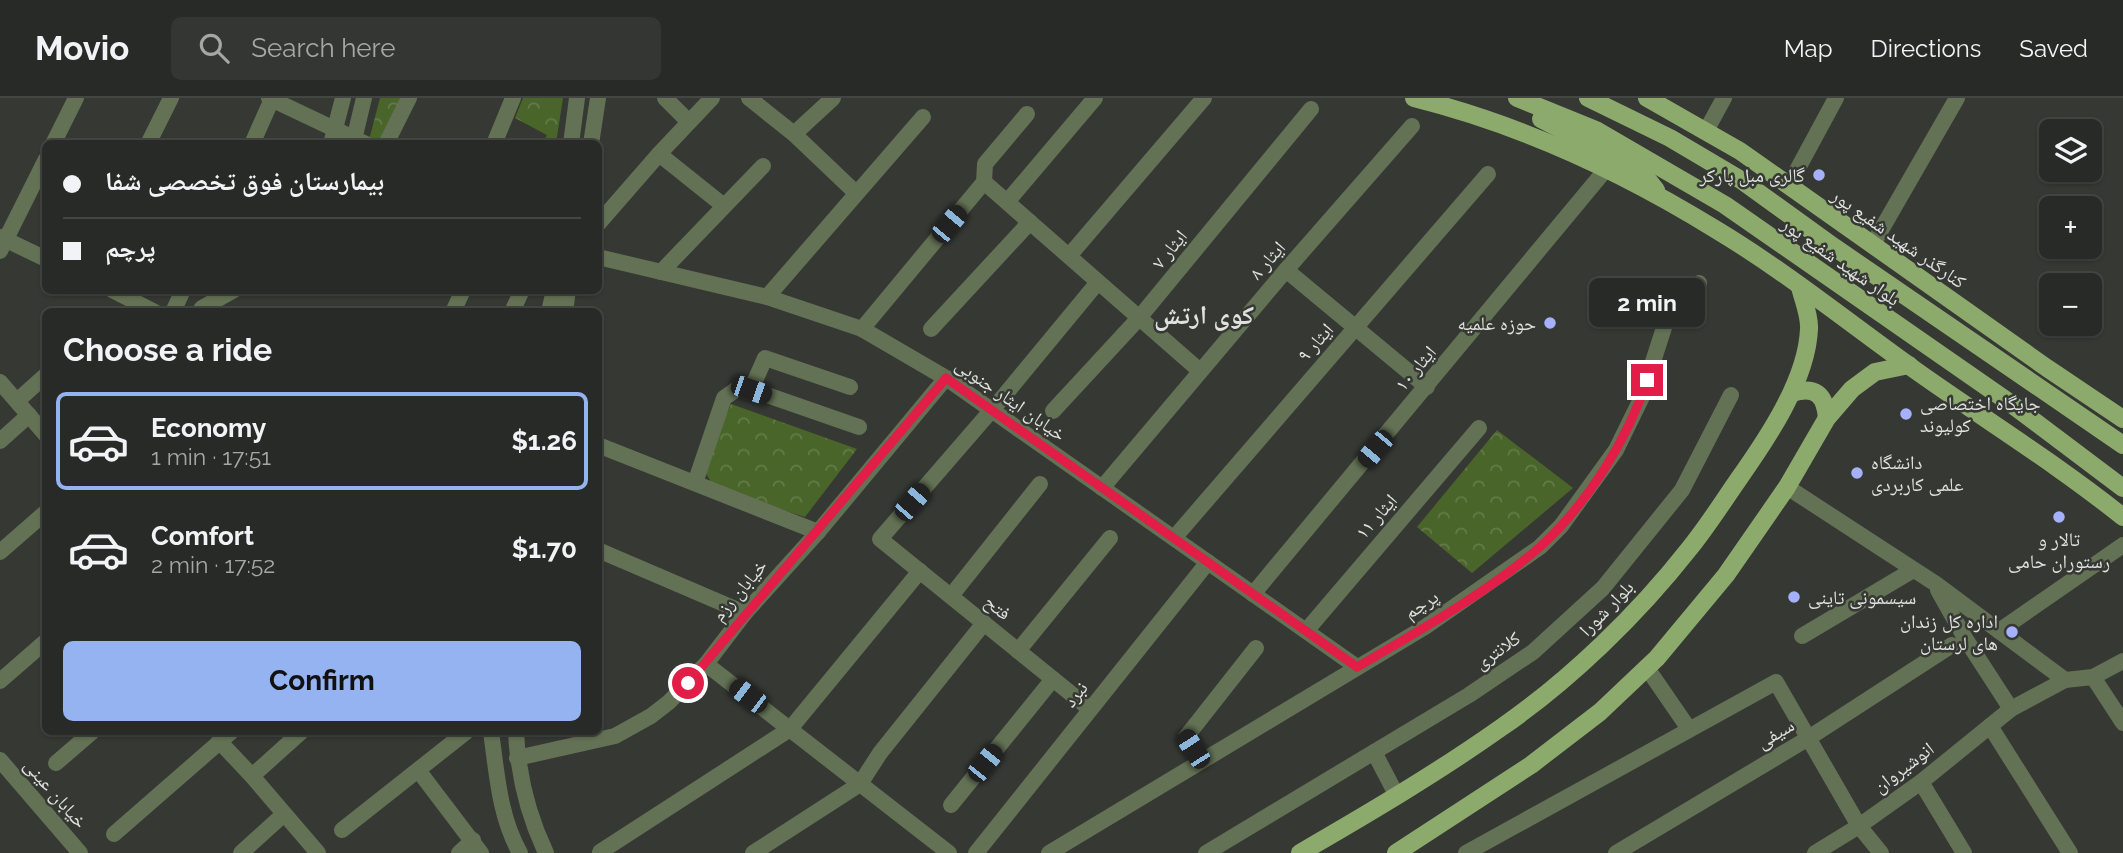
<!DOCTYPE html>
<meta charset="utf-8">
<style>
body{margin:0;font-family:Raleway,"Noto Naskh Arabic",sans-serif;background:#343633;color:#f1f3f6;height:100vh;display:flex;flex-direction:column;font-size:26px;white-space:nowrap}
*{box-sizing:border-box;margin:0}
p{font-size:23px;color:#a5a7a7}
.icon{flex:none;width:38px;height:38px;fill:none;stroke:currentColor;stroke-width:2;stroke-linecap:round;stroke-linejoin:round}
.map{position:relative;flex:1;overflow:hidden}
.panel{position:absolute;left:42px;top:210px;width:560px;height:427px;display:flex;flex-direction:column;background:#282a27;border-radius:10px;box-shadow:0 2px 5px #0004,0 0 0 2px #444644}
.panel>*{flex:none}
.hud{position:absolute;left:42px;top:42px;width:560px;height:154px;border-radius:10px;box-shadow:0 2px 5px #0004,0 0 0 2px #444644;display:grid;align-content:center;height:154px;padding:0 21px;background:#282a27}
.tools{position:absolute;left:2039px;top:21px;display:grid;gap:14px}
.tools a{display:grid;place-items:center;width:63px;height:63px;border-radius:10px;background:#282a27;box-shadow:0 2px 5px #0004,0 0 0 2px #444644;font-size:35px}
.end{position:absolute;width:32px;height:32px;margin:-16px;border:9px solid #e11d48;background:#fff;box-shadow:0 0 0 4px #fff}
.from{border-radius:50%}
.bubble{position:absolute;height:49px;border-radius:10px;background:#282a27;box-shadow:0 2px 5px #0004,0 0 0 2px #444644;font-size:23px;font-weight:700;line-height:49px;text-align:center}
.car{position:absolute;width:21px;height:42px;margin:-21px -10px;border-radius:9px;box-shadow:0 0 5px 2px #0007;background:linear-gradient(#222 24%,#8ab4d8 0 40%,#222 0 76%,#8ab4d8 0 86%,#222 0)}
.hud b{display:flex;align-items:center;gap:24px;height:66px;font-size:26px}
.hud b+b{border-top:2px solid #444644}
.hud i{width:18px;height:18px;background:#f1f3f6}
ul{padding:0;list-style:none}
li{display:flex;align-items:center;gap:21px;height:98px;margin:0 14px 10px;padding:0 7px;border:4px solid transparent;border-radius:10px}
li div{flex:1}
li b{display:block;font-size:26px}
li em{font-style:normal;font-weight:700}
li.current{border-color:#95b2f1}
li>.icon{width:63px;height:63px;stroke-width:1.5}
h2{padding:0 21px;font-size:32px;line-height:84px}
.button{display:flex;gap:14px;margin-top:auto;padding:14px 21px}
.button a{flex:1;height:80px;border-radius:10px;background:#95b2f1;color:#111;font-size:28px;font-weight:700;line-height:80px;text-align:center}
header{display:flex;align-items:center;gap:42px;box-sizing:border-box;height:98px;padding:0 35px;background:#282a27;border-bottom:2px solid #444644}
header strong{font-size:33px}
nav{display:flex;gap:38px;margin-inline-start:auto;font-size:24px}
.search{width:490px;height:63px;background:#343633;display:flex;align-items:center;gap:18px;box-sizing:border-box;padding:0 24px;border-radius:10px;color:#a5a7a7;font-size:26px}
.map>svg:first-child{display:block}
.forest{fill:url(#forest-crowns)}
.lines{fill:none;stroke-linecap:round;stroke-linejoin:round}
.minor{stroke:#637154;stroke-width:16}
.major{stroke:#8daa6d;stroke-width:18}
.route{stroke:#e11d48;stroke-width:9}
.poi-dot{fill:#a5b1fc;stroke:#363834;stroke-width:2.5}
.labels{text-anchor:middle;stroke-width:5;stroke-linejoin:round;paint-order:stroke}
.poi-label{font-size:19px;fill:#e0e2df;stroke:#363834;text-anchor:end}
.street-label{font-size:19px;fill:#e0e2df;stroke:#363834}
.district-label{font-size:26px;font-weight:bold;fill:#e0e2df;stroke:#363834}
</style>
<header>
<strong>Movio</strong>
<div class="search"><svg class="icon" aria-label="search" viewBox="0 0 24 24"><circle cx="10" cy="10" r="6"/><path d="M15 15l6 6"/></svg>Search here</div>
<nav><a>Map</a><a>Directions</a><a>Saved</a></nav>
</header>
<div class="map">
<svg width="2123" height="755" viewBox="0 0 2123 755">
<defs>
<pattern id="forest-crowns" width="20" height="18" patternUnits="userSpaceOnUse" patternTransform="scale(1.75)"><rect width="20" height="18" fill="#4a652a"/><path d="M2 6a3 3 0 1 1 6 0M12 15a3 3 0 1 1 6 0" fill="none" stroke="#647b48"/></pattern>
</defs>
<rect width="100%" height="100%" fill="#363834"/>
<g class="forest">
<polygon points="380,0 405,0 383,45 368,46"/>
<polygon points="523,0 563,0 556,45 543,45 547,37 515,20"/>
<polygon points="731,306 857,351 805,419 715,390 703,371"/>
<polygon points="1497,332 1573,390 1472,475 1417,429"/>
</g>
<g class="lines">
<g class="minor">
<polyline points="269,0 366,46"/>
<polyline points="665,0 689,24"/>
<polyline points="749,0 794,36 856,95"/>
<polyline points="1706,33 1724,0"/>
<polyline points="794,36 833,0"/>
<polyline points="53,46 76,0"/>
<polyline points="148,46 171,0"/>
<polyline points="252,46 272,1"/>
<polyline points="331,46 343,0"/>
<polyline points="353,46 364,0"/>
<polyline points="386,46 409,0"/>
<polyline points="494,46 513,0"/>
<polyline points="571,46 577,0"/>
<polyline points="591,46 598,0"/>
<polyline points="659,56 724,108"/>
<polyline points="984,84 1200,273"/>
<polyline points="984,84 985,66 1027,16"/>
<polyline points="1789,87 1836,0"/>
<polyline points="1007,104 1095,0"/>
<polyline points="598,126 659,56 712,0"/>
<polyline points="0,139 46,161"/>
<polyline points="1873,146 1957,0"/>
<polyline points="0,153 46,61"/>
<polyline points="1069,158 1204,0"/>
<polyline points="598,159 767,199 862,231 946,280 1357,569"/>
<polyline points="1286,172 1427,289"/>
<polyline points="661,174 763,68"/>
<polyline points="112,192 155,214"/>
<polyline points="767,199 923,19"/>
<polyline points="173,214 183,192"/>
<polyline points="199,214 202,210 234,192"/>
<polyline points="453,214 463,192"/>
<polyline points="512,214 522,192"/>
<polyline points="549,214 554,192"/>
<polyline points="565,214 568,192"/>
<polyline points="862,231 984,84"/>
<polyline points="931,231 1030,124"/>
<polyline points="0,284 46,337"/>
<polyline points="751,292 765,260 850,289"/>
<polyline points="17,303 46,277"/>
<polyline points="1053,313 1139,220 1311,11"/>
<polyline points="0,343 29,317"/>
<polyline points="598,347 818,434"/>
<polyline points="695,385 724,300 741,288 859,329"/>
<polyline points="1787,389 1936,486 2065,582"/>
<polyline points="1102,390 1286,172 1412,28"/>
<polyline points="1174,440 1488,76"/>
<polyline points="598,452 745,515"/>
<polyline points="0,454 46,414"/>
<polyline points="1938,492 1965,540 2011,611"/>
<polyline points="1253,496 1607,70"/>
<polyline points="951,498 1040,386"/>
<polyline points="1306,533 1479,330"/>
<polyline points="1999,533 2123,447"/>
<polyline points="1802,538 1913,472"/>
<polyline points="1018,553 1110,440"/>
<polyline points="706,566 949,755"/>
<polyline points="1647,570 1689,631"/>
<polyline points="2093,579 2123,625"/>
<polyline points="0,583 46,543"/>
<polyline points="1090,611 880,441 1003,299 1098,184"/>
<polyline points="1990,628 2070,755"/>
<path d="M491,634c6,41 8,84 29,121"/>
<path d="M516,634c2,42 12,83 30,121"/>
<polyline points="219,643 252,678 318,755"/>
<polyline points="1374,654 1397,698"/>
<polyline points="517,660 615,638 651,618 669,604 706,566 745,515 818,434 946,280"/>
<polyline points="0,662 80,755"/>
<polyline points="1201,663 1186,639 1256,550"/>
<polyline points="56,665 92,634"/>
<polyline points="418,672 481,755"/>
<polyline points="252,678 301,634"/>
<polyline points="1921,684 1964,755"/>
<polyline points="951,707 1053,581"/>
<polyline points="342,732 466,634"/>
<polyline points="114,736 231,634"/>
<polyline points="600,754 790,631 920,473"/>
<polyline points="241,755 284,716"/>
<polyline points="459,755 473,742"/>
<polyline points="753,755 860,686 880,655 984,525"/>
<polyline points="976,755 1208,464"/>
<polyline points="1049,755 1425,529 1540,449 1561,428 1616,352 1641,301 1670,211 1680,195 1699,185"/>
<polyline points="1206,755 1469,597 1533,554 1603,490 1682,392 1731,297"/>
<polyline points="1466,755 1776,584 1859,728 1881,755"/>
<polyline points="1616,755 1807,641 1952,547"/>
<polyline points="1815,755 1859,728 1921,684 2011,611 2065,582 2093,579 2123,563"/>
</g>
<g class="major">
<path d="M1414,0c108,27 207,73 301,131 70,42 134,94 200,141 69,49 142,94 208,147"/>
<polyline points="1517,0 1596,32 1725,107 2010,305 2123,390"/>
<polyline points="1588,0 1670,40 1741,82 1834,149 2123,347"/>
<polyline points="1647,0 1740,53 2047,270 2123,321"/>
<polyline points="1541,21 1641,73 1656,92"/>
<path d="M1792,295c23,-7 33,1 35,25"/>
<path d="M1300,755c69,-40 137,-80 202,-126 68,-47 136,-113 187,-178 18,-22 33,-46 49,-69 29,-41 69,-100 71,-151 1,-13 -6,-29 -9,-42"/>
<polyline points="1396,755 1531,667 1600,614 1657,560 1726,477 1787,389 1827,320 1852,291 1875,274 1909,267"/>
</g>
</g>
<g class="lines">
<path class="route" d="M688,585l258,-305 411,289c60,-35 132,-75 184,-121 46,-42 87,-107 106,-166"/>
</g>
<g class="poi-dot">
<circle cx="1819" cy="77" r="7"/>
<circle cx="1550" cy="225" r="7"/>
<circle cx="1906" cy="316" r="7"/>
<circle cx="1857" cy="375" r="7"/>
<circle cx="2059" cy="419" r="7"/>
<circle cx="1794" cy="499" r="7"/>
<circle cx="2012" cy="534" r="7"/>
</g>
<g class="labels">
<g class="poi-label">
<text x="1805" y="84">گالری مبل پارکر</text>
<text x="1536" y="232">حوزه علمیه</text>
<text x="1920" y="312" text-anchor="start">جایگاه اختصاصی<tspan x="1920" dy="22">کولیوند</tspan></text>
<text x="1871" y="371" text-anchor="start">دانشگاه<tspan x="1871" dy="22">علمی کاربردی</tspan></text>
<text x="2059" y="448" text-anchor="middle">تالار و<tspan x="2059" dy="22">رستوران حامی</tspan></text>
<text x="1808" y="506" text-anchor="start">سیسمونی تاینی</text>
<text x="1998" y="530">اداره کل زندان<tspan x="1998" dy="22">های لرستان</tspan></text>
</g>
<g class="street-label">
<text transform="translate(1899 140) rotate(35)" y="7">کنارگذر شهید شفیع پور</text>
<text transform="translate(1169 151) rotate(-51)" y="7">ایثار ۷</text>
<text transform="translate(1267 162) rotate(-49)" y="7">ایثار ۸</text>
<text transform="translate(1841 163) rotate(35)" y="7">بلوار شهید شفیع پور</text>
<text transform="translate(1315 244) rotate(-49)" y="7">ایثار ۹</text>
<text transform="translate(1415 270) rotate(-50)" y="7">ایثار ۱۰</text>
<text transform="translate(1011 301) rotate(35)" y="7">خیابان ایثار جنوبی</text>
<text transform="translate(1376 418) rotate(-49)" y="7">ایثار ۱۱</text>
<text transform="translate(739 492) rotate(-50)" y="7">خیابان رزم</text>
<text transform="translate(1421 506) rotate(-33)" y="7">پرچم</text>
<text transform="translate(998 509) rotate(39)" y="7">فتح</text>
<text transform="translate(1606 510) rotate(-46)" y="7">بلوار شورا</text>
<text transform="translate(1497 552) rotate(-35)" y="7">کلانتری</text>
<text transform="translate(1075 596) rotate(-51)" y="7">نبرد</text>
<text transform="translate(1775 635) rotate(-31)" y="7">سیفی</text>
<text transform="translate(1903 669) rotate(-37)" y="7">انوشیروان</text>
<text transform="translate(56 695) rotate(49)" y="7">خیابان عینی</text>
</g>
<g class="district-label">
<text x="1204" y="226">کوی ارتش</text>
</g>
</g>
</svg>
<div class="tools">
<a><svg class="icon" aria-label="layers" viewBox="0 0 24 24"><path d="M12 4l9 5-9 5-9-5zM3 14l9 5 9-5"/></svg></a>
<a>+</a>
<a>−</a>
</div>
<i class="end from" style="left:688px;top:585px"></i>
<i class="end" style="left:1647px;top:282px"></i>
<div class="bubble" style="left:1589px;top:180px;width:116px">2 min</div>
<i class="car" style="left:949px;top:126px;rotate:40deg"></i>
<i class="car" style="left:751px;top:292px;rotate:109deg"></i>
<i class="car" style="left:1375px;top:351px;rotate:220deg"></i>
<i class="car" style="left:912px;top:404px;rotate:41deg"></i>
<i class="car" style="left:748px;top:598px;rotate:307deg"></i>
<i class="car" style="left:1193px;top:651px;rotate:327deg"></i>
<i class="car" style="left:985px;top:665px;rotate:39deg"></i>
<div class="hud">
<b><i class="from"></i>بیمارستان فوق تخصصی شفا</b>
<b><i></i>پرچم</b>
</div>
<section class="panel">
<h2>Choose a ride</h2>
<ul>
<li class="current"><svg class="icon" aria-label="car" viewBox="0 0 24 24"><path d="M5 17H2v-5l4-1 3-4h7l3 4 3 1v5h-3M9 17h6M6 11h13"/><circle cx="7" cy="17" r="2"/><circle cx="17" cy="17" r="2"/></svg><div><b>Economy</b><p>1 min · 17:51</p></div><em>$1.26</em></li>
<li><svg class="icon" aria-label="car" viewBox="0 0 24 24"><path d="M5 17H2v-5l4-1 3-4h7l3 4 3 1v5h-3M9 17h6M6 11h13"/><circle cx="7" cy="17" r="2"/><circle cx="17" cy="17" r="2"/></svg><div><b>Comfort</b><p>2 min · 17:52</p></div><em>$1.70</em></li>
</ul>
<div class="button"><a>Confirm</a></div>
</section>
</div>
